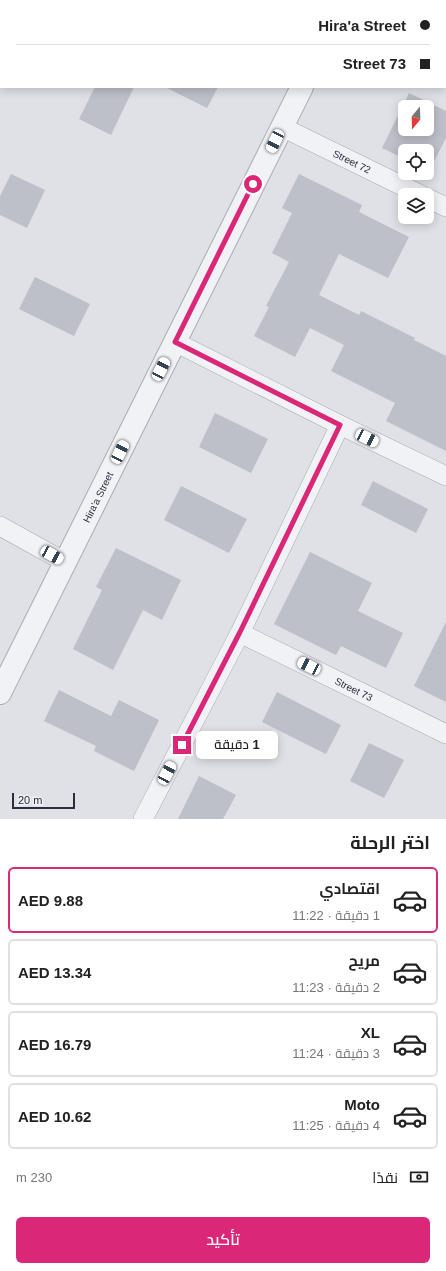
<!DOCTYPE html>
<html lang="ar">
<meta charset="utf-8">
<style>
body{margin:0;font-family:Helvetica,Cairo,sans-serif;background:#f6f6f6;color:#222;direction:rtl;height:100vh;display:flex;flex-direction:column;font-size:15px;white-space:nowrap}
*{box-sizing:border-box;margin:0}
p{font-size:13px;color:#767676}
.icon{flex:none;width:22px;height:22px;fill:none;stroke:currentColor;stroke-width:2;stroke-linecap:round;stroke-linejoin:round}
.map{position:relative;height:819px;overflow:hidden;direction:ltr}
.side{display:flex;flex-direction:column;background:#fff;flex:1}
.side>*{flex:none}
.top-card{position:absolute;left:0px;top:0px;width:446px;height:88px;box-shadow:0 2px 10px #0003;direction:rtl;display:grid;align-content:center;height:88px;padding:0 16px;background:#fff}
.needle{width:26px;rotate:199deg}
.fabs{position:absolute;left:398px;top:100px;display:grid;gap:8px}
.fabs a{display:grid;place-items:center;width:36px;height:36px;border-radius:6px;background:#fff;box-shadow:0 2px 10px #0003;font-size:20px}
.scale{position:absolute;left:12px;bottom:10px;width:63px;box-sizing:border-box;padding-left:4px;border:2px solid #292d3d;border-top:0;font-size:11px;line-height:14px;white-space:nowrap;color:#292d3d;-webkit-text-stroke:3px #eef0f5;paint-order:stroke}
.end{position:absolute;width:18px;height:18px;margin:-9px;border:5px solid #db2777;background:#fff;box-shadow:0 0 0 2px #fff}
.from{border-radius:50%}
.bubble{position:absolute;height:28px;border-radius:6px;background:#fff;box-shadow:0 2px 10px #0003;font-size:13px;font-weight:600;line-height:28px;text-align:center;direction:rtl}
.car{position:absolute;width:12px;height:24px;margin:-12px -6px;border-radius:5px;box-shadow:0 0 3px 1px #0007;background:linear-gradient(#fff 24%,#345 0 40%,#fff 0 76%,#345 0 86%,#fff 0)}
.top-card b{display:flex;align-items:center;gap:14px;height:38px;font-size:15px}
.top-card b+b{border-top:1px solid #e0e0e0}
.top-card i{width:10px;height:10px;background:#222}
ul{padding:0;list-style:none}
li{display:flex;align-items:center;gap:12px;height:66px;margin:0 8px 6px;padding:0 8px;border:2px solid #e0e0e0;border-radius:6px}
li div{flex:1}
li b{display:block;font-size:15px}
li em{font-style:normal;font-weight:600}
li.selected{border-color:#db2777}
li>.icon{width:36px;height:36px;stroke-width:1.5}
h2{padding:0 16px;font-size:18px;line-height:48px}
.pay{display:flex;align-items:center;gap:10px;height:44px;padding:0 16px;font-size:15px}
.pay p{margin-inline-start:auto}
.button{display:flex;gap:8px;margin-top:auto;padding:8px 16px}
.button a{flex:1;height:46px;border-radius:6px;background:#db2777;color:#fff;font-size:16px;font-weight:600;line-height:46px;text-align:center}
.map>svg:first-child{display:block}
.building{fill:#bdbfc9;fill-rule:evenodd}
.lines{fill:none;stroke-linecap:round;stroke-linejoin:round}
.minor-casing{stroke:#a8abb4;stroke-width:20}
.tertiary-casing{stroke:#a8abb4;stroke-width:24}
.minor{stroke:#f1f2f6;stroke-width:19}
.tertiary{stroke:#f1f2f6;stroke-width:22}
.route{stroke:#db2777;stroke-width:5}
.labels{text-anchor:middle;stroke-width:4;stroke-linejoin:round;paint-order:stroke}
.street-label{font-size:10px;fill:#292d3d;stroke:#eef0f5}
</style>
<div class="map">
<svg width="446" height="819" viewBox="0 0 446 819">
<rect width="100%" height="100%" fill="#dfe1e7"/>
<g class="building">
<polygon points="95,87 134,87 111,135 79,119"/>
<polygon points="165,87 218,87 207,108"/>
<path d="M409,93l37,18v27l-17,33 -2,-1v-19h-22v8l-23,-11zM405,107h22v22h-22z"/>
<polygon points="11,174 45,190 27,228 0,215 0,196"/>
<polygon points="299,174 362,205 359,212 409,237 388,278 339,254 319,295 359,315 361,311 415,338 414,340 446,356 446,451 386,421 395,403 331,371 344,345 310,328 295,357 254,336 269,307 266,306 289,262 272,253 292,213 282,208"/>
<polygon points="35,277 90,304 74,336 19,309"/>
<polygon points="215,413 268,439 251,473 199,447"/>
<polygon points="373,481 428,509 416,533 361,505"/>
<polygon points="181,486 247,519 229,553 164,520"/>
<polygon points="116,548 181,580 162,620 143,610 113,670 73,649 102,590 96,587"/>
<polygon points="310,552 372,583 358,611 403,633 386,668 341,646 336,655 274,624"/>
<polygon points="446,622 446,702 414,686"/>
<polygon points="59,690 111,716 119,700 159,720 134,771 94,751 96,746 44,721"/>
<polygon points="277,692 341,725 326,754 262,722"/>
<polygon points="369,743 404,760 384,798 350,781"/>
<polygon points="199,776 236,795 223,819 178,819"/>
</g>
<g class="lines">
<defs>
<g id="minor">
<polyline points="33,0 35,1"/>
<polyline points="107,1 108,0"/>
<path id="s1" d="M282,127l139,68"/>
<polyline points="427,198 446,207"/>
<polyline points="175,342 340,425 446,476"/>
<polyline points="0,526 65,562"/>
<path id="s2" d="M240,633l206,101"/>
<polyline points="143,819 240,633 340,425"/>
</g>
<g id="tertiary">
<polyline points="345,1 345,0"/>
<path id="s3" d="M0,693l302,-606"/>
</g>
</defs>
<use href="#minor" class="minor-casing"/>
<use href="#tertiary" class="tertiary-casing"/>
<use href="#minor" class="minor"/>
<use href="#tertiary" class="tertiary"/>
</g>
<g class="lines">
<polyline class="route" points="182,745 240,632 340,425 175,342 253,184"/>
</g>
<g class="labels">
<g class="street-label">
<text dy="4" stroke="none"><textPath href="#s1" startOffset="78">Street 72</textPath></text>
<text dy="4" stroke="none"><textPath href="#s3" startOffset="219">Hira'a Street</textPath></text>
<text dy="4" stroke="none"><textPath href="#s2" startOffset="127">Street 73</textPath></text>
</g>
</g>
</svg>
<div class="fabs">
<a><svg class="needle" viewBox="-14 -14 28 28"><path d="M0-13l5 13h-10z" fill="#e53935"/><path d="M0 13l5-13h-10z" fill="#767676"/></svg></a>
<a><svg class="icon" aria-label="locate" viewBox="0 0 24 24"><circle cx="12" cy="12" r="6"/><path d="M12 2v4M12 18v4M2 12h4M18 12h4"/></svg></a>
<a><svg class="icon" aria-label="layers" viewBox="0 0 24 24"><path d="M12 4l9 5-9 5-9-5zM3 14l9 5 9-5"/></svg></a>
</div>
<div class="scale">20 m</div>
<i class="end from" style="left:253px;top:184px"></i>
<i class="end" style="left:182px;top:745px"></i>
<div class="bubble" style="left:196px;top:731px;width:82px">1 دقيقة</div>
<i class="car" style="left:275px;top:141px;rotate:206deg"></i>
<i class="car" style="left:161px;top:369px;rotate:27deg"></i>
<i class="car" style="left:367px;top:438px;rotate:116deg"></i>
<i class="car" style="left:120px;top:452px;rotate:26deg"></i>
<i class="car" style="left:52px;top:555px;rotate:119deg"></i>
<i class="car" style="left:309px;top:666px;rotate:296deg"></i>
<i class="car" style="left:167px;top:773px;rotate:28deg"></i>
<div class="top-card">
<b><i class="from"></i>Hira'a Street</b>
<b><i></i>Street 73</b>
</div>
</div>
<section class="side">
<h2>اختر الرحلة</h2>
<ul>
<li class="selected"><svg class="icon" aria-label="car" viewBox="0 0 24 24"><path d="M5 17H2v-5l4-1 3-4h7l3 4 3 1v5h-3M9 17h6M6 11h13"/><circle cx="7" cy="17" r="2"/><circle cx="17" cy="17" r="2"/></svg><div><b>اقتصادي</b><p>1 دقيقة · 11:22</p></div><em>AED 9.88</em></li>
<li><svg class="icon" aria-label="car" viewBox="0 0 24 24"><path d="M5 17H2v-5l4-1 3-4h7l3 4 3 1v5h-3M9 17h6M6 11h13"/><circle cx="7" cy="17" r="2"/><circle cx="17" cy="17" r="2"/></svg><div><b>مريح</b><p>2 دقيقة · 11:23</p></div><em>AED 13.34</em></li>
<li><svg class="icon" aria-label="car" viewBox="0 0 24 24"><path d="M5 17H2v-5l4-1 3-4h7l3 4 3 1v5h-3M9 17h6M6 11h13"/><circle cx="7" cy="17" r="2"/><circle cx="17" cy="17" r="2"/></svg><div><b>XL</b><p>3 دقيقة · 11:24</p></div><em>AED 16.79</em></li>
<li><svg class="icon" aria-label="car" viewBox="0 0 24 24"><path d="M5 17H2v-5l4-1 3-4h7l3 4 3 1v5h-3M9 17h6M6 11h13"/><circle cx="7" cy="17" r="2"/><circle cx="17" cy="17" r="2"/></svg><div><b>Moto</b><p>4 دقيقة · 11:25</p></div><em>AED 10.62</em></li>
</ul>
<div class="pay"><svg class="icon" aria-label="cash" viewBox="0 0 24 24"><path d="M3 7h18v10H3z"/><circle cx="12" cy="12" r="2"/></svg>نقدًا<p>230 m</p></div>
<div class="button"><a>تأكيد</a></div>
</section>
